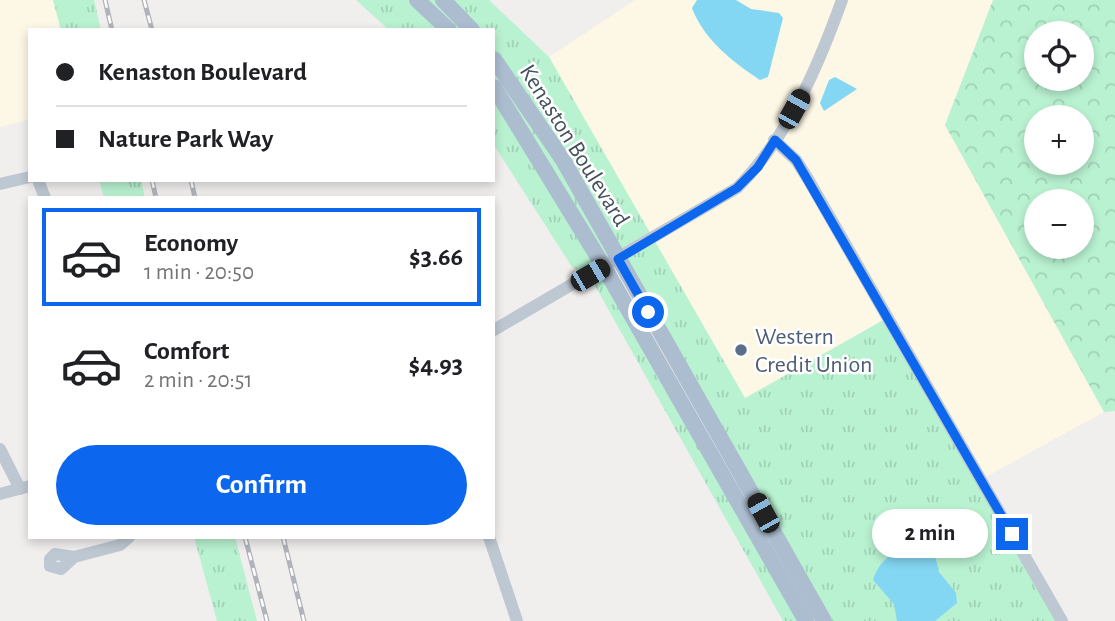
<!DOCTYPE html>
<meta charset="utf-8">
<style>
body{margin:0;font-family:"Alegreya Sans",sans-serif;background:#f2f2f2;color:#202124;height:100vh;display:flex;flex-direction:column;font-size:26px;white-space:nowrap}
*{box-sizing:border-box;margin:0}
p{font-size:23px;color:#757577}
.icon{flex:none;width:38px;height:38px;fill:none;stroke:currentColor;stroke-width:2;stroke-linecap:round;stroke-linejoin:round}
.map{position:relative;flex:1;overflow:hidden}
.drawer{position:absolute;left:28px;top:196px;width:467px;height:343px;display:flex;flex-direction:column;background:#fff;border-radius:0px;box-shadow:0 4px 10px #0003}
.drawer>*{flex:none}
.hud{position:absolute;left:28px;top:28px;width:467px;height:154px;border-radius:0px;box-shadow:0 4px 10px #0003;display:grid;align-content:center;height:154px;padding:0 28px;background:#fff}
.fabs{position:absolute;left:1024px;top:21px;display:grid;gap:14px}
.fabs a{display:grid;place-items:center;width:70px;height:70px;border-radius:50%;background:#fff;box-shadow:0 4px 10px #0003;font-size:35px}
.end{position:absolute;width:32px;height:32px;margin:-16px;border:9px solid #0c66ee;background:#fff;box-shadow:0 0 0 4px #fff}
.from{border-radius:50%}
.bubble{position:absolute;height:49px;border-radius:24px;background:#fff;box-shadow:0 4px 10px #0003;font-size:23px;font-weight:700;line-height:49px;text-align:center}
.car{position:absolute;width:21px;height:42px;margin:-21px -10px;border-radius:9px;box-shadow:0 0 5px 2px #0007;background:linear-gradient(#222 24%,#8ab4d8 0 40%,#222 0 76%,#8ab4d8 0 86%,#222 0)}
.hud b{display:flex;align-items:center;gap:24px;height:66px;font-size:26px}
.hud b+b{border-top:2px solid #e0e0e0}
.hud i{width:18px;height:18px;background:#202124}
ul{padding:12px 0 0;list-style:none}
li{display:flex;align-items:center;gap:21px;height:98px;margin:0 14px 10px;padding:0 14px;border:4px solid transparent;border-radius:0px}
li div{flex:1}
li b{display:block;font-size:26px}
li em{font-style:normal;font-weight:700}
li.current{border-color:#0c66ee}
li>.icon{width:63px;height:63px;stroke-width:1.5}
.action{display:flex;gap:14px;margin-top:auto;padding:14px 28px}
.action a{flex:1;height:80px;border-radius:42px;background:#0c66ee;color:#fff;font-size:28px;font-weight:700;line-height:80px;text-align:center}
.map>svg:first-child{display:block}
.commercial{fill:#fdf7e6}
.grass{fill:url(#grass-tufts)}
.park{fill:url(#park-crowns);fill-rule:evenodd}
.water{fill:#83d7f2}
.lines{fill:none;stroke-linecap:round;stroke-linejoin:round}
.minor{stroke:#bec8d2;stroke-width:12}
.major{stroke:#acbdd0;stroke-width:16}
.rail-casing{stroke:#b0b3b9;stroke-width:5}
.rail{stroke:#fff;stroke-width:2.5;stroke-dasharray:8;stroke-linecap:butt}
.route{stroke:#0c66ee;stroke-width:9}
.service-dot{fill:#5c6f8a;stroke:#fff;stroke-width:2.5}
.labels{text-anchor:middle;stroke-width:5;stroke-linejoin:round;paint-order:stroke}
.street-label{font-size:24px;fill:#45515d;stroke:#fff}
.service-label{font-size:24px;fill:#4e5e75;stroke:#fff;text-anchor:start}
</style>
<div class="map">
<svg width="1115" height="621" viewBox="0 0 1115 621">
<defs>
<pattern id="grass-tufts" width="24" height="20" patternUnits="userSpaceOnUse" patternTransform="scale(1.75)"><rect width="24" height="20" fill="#b9f2d1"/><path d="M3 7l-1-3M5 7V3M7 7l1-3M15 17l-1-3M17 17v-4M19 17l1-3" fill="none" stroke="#a0d1b6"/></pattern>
<pattern id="park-crowns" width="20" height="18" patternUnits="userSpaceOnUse" patternTransform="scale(1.75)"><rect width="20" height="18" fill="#b9f2d1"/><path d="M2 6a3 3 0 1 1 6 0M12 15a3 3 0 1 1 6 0" fill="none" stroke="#a0d1b6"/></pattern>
</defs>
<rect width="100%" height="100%" fill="#f1eeee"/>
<g class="commercial">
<polygon points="0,0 53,0 61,30 30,30 30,119 0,127"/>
<polygon points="635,0 993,0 945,125 1104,412 980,480 887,318 745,398 549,57"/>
</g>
<g class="grass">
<polygon points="53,0 94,0 101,30 61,30"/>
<polygon points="356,0 489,0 549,57 745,398 887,318 1062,621 824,621 618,259 605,266 803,621 783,621 589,275 572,267 494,145 494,30 389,30"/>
<polygon points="99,180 141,180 145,198 104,198"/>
<polygon points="194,537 235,537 257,621 217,621"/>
</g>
<path class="park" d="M993,0h122v411l-11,1 -159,-287zM1036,33h46v46h-46zM1036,117h46v46h-46zM1036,201h46v46h-46z"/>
<g class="water">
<path d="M697,0h39l15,9 28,4 4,5 -15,59 -8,3c-27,-18 -56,-40 -68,-72z"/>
<polygon points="835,77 857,89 824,111 820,103 829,80"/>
<path d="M922,541l12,11 5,20 17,21 1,10 -22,18h-38l-3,-17 -21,-24c7,-23 27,-33 49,-39z"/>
</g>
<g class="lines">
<g class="minor">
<polyline points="774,140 796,160 808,179 1062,621"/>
<polyline points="38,180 45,198"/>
<polyline points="0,184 30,177"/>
<path d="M494,330l243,-142c51,-51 81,-121 105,-188"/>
<polyline points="0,449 20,489"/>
<polyline points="0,494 30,486"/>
<polyline points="489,537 517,621"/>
<polyline points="74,557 55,554 50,559 50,566 61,569 74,557 120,545 129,537"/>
</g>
<g class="major">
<polyline points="417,0 449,30"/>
<polyline points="443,0 472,30"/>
<polyline points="494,59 563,160 824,621"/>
<polyline points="494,87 604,267 806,621"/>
</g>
<defs>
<g id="rail">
<polyline points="105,0 112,30"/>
<polyline points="144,0 152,30"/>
<polyline points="152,180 156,198"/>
<polyline points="191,180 195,198"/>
<polyline points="245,537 267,621"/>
<polyline points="283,537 304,621"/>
</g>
</defs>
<use href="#rail" class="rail-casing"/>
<use href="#rail" class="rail"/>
</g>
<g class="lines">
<polyline class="route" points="648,312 618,259 737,188 758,167 775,140 796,160 1012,534"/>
</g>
<circle class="service-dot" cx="741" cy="350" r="7"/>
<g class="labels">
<g class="street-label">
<text transform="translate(575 145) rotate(58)" y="8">Kenaston Boulevard</text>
</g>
<g class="service-label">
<text x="755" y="344">Western<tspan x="755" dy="28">Credit Union</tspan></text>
</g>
</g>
</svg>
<div class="fabs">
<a><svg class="icon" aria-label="locate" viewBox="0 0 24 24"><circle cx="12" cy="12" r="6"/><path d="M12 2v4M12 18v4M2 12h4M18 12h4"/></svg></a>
<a>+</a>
<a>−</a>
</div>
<i class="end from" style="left:648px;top:312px"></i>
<i class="end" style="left:1012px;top:534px"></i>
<div class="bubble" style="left:872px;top:509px;width:116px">2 min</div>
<i class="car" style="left:794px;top:109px;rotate:29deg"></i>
<i class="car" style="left:590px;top:275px;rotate:60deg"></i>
<i class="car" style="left:763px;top:513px;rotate:331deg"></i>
<div class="hud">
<b><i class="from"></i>Kenaston Boulevard</b>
<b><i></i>Nature Park Way</b>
</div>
<section class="drawer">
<ul>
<li class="current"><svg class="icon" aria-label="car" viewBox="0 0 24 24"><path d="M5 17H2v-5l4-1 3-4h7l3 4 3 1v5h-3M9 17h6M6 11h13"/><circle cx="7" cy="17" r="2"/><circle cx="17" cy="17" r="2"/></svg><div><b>Economy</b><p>1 min · 20:50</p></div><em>$3.66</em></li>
<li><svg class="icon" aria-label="car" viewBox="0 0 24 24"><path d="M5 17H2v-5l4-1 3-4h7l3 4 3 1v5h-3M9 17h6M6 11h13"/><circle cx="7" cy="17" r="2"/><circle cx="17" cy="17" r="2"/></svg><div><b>Comfort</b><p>2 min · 20:51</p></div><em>$4.93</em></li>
</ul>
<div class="action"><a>Confirm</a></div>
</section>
</div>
